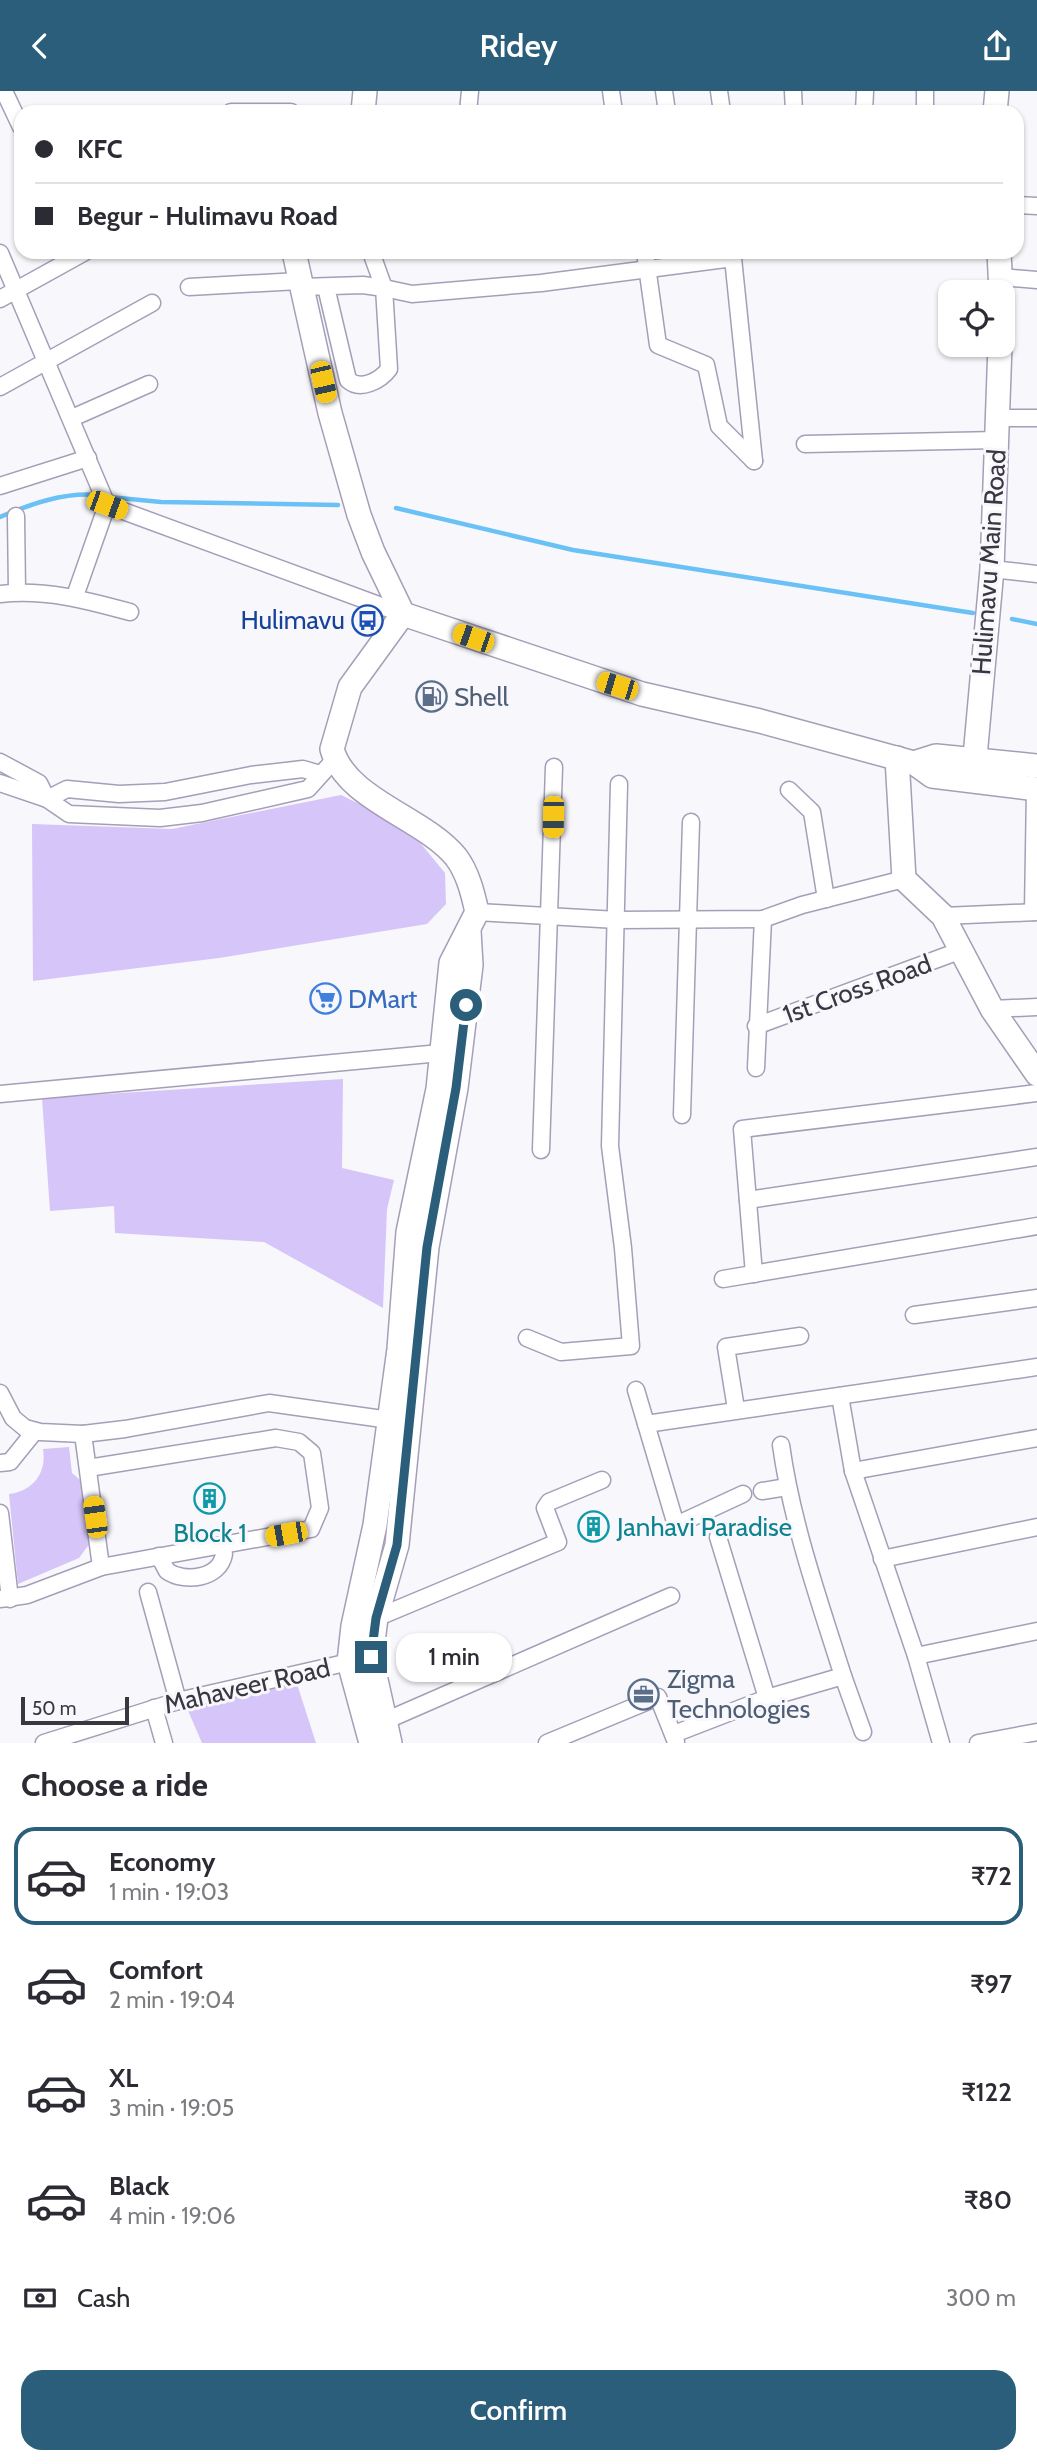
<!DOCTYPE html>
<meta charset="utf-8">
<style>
body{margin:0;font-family:Cabin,sans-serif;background:#f2f2f3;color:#2b2b33;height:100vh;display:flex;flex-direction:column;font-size:26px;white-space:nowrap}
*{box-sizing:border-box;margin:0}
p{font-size:23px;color:#7c7c81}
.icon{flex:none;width:38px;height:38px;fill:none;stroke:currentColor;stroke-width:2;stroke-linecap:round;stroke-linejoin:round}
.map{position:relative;height:1652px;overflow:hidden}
.details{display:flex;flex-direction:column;background:#fff;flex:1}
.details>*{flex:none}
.banner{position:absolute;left:14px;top:14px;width:1010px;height:154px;border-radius:21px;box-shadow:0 2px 5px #0004;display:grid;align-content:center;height:154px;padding:0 21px;background:#fff}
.controls{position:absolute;left:938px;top:189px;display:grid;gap:14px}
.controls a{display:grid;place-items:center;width:77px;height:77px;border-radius:14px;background:#fff;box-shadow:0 2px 5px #0004;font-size:35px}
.scale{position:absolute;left:21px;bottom:18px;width:108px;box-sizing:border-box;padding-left:7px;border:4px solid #3a3741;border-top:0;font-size:19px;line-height:24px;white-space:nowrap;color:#3a3741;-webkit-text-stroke:5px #f8f7fc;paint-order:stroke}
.end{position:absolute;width:32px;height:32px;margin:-16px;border:9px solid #2a5e7a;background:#fff;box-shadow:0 0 0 4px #fff}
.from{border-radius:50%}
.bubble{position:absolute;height:49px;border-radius:21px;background:#fff;box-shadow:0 2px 5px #0004;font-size:23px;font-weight:600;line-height:49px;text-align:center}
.car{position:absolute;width:21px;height:42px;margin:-21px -10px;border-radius:9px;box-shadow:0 0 5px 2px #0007;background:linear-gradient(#f5c518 24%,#345 0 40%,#f5c518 0 76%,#345 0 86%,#f5c518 0)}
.banner b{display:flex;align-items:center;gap:24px;height:66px;font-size:26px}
.banner b+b{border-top:2px solid #e1e1e2}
.banner i{width:18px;height:18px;background:#2b2b33}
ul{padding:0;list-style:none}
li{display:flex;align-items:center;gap:21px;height:98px;margin:0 14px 10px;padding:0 7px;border:4px solid transparent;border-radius:21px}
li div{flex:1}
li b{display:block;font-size:26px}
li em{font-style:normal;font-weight:600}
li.active{border-color:#2a5e7a}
li>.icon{width:63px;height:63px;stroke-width:1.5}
h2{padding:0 21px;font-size:32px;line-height:84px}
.pay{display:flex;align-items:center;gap:18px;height:77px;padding:0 21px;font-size:26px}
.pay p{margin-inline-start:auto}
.action{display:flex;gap:14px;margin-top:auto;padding:14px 21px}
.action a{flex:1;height:80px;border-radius:21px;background:#2a5e7a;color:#fff;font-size:28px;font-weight:600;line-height:80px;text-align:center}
header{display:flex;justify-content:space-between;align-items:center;height:91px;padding:0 21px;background:#2a5e7a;color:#fff;font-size:32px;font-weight:600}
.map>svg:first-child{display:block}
.green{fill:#d6c5f8}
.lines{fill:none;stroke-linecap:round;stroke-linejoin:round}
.stream{stroke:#6ac1f5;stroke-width:4.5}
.street-casing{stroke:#a69eb7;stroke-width:19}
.secondary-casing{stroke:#a69eb7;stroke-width:26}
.street{stroke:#fff;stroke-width:16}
.secondary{stroke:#fff;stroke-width:23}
.route{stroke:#2a5e7a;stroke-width:9}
.labels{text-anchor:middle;stroke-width:6;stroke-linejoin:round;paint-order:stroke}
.street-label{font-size:26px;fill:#3a3741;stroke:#f8f7fc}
.transit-label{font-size:26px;fill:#164399;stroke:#f8f7fc;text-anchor:end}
.service-label{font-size:26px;fill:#4e5e75;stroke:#f8f7fc;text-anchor:start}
.shop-label{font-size:26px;fill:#366cbe;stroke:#f8f7fc;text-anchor:start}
.culture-label{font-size:26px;fill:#0d838f;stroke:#f8f7fc;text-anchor:start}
</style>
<header><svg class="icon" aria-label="back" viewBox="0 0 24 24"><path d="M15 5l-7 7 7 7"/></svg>Ridey<svg class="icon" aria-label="share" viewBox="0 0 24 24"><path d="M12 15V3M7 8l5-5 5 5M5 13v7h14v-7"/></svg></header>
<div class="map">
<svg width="1037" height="1652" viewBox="0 0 1037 1652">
<rect width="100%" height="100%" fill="#f8f7fc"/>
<g class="green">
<polygon points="341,704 408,737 445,782 446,813 427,833 219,867 33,890 32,733 172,738"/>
<polygon points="343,988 342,1077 394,1089 387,1118 383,1217 264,1151 115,1142 114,1115 50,1120 42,1007"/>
<path d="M69,1356l3,26 8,7 10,63 -11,15 -61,26 -9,-90c24,-3 38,-21 34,-45z"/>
<polygon points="297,1593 316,1652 202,1652 186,1615"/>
</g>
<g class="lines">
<g class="stream">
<polyline points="109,406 161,411 338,414"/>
<polyline points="396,417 573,459 973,522"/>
<path d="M0,426c31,-13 64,-25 97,-22"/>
<polyline points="1012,528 1037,533"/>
</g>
<defs>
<g id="street">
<polyline points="4,0 21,36"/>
<polyline points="611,0 614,21"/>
<polyline points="664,0 667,21"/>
<polyline points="719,0 722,21"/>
<polyline points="793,0 794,21"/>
<polyline points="231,21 291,21"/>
<polyline points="468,21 470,0"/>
<polyline points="864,21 865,0"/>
<polyline points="925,21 925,0"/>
<polyline points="1017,114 1037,115"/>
<polyline points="371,161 384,197 412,203 541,192 733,167 754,370"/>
<polyline points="645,161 658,254 706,274 719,335 754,370"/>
<polyline points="0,162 107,414 75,505"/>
<polyline points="1001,186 1037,189"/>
<polyline points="189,196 299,190"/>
<path d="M301,196l62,-2 21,3 5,81c-9,12 -29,22 -41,11l-22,-93"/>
<polyline points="0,208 85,161"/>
<polyline points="0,296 152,212"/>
<polyline points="72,327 149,293"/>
<polyline points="999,327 1037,327"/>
<polyline points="805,353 998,349"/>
<polyline points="0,395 88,367"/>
<polyline points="107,414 403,523"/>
<polyline points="16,425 17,501"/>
<polyline points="992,478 1037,483"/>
<path d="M0,503c46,-5 86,6 130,18"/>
<polyline points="0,671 39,692 47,708"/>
<polyline points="0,692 47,708 69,723 160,727 202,722 308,698 335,668"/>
<polyline points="789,699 812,721 826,808"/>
<polyline points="47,708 67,698 119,703 165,701 251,684 303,678 320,683"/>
<polyline points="477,821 617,829 763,828 802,814 904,788"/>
<polyline points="1033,821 1035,698"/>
<polyline points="943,825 1037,821"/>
<polyline points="992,918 1037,916"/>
<polyline points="756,935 959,860"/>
<polyline points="756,977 763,828"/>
<polyline points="0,1003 451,961"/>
<polyline points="682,1024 691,731"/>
<polyline points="541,1059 554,676"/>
<polyline points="748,1109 1037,1066"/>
<polyline points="754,1183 742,1038 1037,1002"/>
<polyline points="723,1188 1037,1135"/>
<polyline points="914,1224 1037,1207"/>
<polyline points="527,1247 561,1261 631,1255 623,1157 610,1055 619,693"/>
<polyline points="636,1299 676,1434 743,1403"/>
<polyline points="0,1302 13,1327 25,1337 40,1341 83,1343 125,1338 269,1312 397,1330"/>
<polyline points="840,1305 853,1380 916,1565 941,1652"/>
<polyline points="736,1318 726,1256 800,1245"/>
<polyline points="646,1333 1037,1276"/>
<polyline points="83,1343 101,1476"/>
<polyline points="0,1372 10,1371 35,1340"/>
<polyline points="853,1380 1037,1347"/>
<polyline points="762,1400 787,1396"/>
<polyline points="0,1422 10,1508"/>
<polyline points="718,1446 767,1607"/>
<path d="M159,1465l8,15c17,12 53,8 57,-17"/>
<polyline points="882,1468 1037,1436"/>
<polyline points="148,1501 178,1610"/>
<polyline points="0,1508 27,1504 101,1476 311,1438 320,1417 312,1362 299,1351 276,1347 88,1377"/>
<polyline points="376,1527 558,1451 545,1417 549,1411 602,1389"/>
<polyline points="916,1565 1037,1540"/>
<polyline points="843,1585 863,1641"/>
<polyline points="154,1617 164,1652"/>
<polyline points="385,1630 671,1505"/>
<path d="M674,1643l93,-36 76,-22c-24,-76 -51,-152 -62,-231"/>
<polyline points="44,1652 178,1610 358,1569"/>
<polyline points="547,1652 658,1606 676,1651"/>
<polyline points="978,1652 1037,1641"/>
</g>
<g id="secondary">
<polyline points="363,21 365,0"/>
<polyline points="995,21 997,0"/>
<polyline points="294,161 330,322 359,424 373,461 403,523"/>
<polyline points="999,161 1001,201"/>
<polyline points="403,523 642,603 760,630 914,672 932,685 1037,698"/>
<polyline points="897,667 904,788 943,825 992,918 1037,983"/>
<polyline points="914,672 936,665 1037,675"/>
<polyline points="973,688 992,478 1000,254"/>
<path d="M371,1652l-22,-81 4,-36 22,-101 24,-176 9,-117 30,-143 13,-126 26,-51c-4,-18 -9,-39 -21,-55 -33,-40 -110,-57 -124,-108l18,-62 53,-73"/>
<polyline points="390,1652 371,1566 376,1527 397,1454 427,1156 456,997 471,874 469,840"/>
</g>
</defs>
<use href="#street" class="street-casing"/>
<use href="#secondary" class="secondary-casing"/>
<use href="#street" class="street"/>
<use href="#secondary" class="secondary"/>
</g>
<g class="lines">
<polyline class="route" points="371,1566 376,1527 397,1454 427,1156 456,997 466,914"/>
</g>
<defs>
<symbol id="bus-ring" viewBox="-11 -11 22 22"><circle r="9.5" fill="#f8f7fc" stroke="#1a4fb4" stroke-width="1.5"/><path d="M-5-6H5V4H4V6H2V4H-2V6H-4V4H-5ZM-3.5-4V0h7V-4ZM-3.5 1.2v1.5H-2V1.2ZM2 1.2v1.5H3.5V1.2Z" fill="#1a4fb4"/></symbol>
<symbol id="fuel-ring" viewBox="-11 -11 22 22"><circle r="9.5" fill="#f8f7fc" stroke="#5c6f8a" stroke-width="1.5"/><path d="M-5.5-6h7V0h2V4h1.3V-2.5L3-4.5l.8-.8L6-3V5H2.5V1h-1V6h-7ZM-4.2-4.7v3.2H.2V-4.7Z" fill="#5c6f8a"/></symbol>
<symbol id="supermarket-ring" viewBox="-11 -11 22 22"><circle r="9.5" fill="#f8f7fc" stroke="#3f7fe0" stroke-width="1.5"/><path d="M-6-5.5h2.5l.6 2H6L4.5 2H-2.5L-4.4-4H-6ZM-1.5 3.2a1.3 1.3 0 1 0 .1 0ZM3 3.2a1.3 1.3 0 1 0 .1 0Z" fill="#3f7fe0"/></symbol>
<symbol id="building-ring" viewBox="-11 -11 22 22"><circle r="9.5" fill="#f8f7fc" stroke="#0f9aa8" stroke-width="1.5"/><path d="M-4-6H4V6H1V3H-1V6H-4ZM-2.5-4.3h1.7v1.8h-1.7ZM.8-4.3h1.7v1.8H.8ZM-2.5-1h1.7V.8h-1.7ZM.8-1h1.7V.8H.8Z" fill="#0f9aa8"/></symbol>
<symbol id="office-ring" viewBox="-11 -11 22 22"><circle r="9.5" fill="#f8f7fc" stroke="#5c6f8a" stroke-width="1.5"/><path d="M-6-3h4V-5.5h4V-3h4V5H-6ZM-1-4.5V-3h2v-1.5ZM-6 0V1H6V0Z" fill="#5c6f8a"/></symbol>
</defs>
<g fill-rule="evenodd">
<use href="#bus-ring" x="350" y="512" width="35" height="35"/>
<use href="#fuel-ring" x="414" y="588" width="35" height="35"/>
<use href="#supermarket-ring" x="308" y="890" width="35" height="35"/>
<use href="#building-ring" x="192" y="1390" width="35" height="35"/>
<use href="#building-ring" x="576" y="1418" width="35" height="35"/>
<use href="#office-ring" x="626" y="1586" width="35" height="35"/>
</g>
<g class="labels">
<g class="street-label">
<text transform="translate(989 471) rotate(-86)" y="9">Hulimavu Main Road</text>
<text transform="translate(857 898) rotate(-20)" y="9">1st Cross Road</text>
<text transform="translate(247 1595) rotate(-13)" y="9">Mahaveer Road</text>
</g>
<g class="transit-label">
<text x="345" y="538">Hulimavu</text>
</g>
<g class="service-label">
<text x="454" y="615">Shell</text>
<text x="667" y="1597">Zigma<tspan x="667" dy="30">Technologies</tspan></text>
</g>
<g class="shop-label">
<text x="348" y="917">DMart</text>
</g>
<g class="culture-label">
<text x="617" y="1445">Janhavi Paradise</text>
<text x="210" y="1451" text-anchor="middle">Block 1</text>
</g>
</g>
</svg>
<div class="controls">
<a><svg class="icon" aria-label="locate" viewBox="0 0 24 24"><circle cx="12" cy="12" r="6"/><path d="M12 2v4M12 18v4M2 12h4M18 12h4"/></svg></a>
</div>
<div class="scale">50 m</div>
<i class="end from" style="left:466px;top:914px"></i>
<i class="end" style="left:371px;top:1566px"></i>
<div class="bubble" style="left:396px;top:1542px;width:116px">1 min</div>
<i class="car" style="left:323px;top:291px;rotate:167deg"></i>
<i class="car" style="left:107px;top:414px;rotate:110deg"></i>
<i class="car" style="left:473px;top:547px;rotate:289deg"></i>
<i class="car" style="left:617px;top:595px;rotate:287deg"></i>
<i class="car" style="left:553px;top:726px;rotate:181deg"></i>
<i class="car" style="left:95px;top:1426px;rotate:352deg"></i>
<i class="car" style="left:286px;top:1443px;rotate:260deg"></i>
<div class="banner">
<b><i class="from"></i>KFC</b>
<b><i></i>Begur - Hulimavu Road</b>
</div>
</div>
<section class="details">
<h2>Choose a ride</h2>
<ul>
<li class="active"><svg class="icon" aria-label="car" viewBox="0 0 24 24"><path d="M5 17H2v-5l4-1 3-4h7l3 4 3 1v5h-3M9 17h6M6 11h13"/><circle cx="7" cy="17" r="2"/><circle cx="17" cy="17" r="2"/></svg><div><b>Economy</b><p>1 min · 19:03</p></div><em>₹72</em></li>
<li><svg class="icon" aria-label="car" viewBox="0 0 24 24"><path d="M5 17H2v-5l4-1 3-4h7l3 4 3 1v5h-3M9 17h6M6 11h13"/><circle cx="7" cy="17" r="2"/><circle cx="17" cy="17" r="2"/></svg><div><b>Comfort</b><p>2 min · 19:04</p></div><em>₹97</em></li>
<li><svg class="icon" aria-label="car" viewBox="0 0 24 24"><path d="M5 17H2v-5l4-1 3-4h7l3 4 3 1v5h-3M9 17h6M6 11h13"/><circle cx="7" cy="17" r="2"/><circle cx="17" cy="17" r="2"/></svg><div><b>XL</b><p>3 min · 19:05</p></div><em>₹122</em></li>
<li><svg class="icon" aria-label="car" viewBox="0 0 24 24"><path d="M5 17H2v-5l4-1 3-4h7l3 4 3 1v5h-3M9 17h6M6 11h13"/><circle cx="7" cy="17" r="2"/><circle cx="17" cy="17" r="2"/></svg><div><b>Black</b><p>4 min · 19:06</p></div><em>₹80</em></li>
</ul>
<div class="pay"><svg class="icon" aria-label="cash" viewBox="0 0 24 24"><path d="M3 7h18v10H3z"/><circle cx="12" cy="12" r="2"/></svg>Cash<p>300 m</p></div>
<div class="action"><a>Confirm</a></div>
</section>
